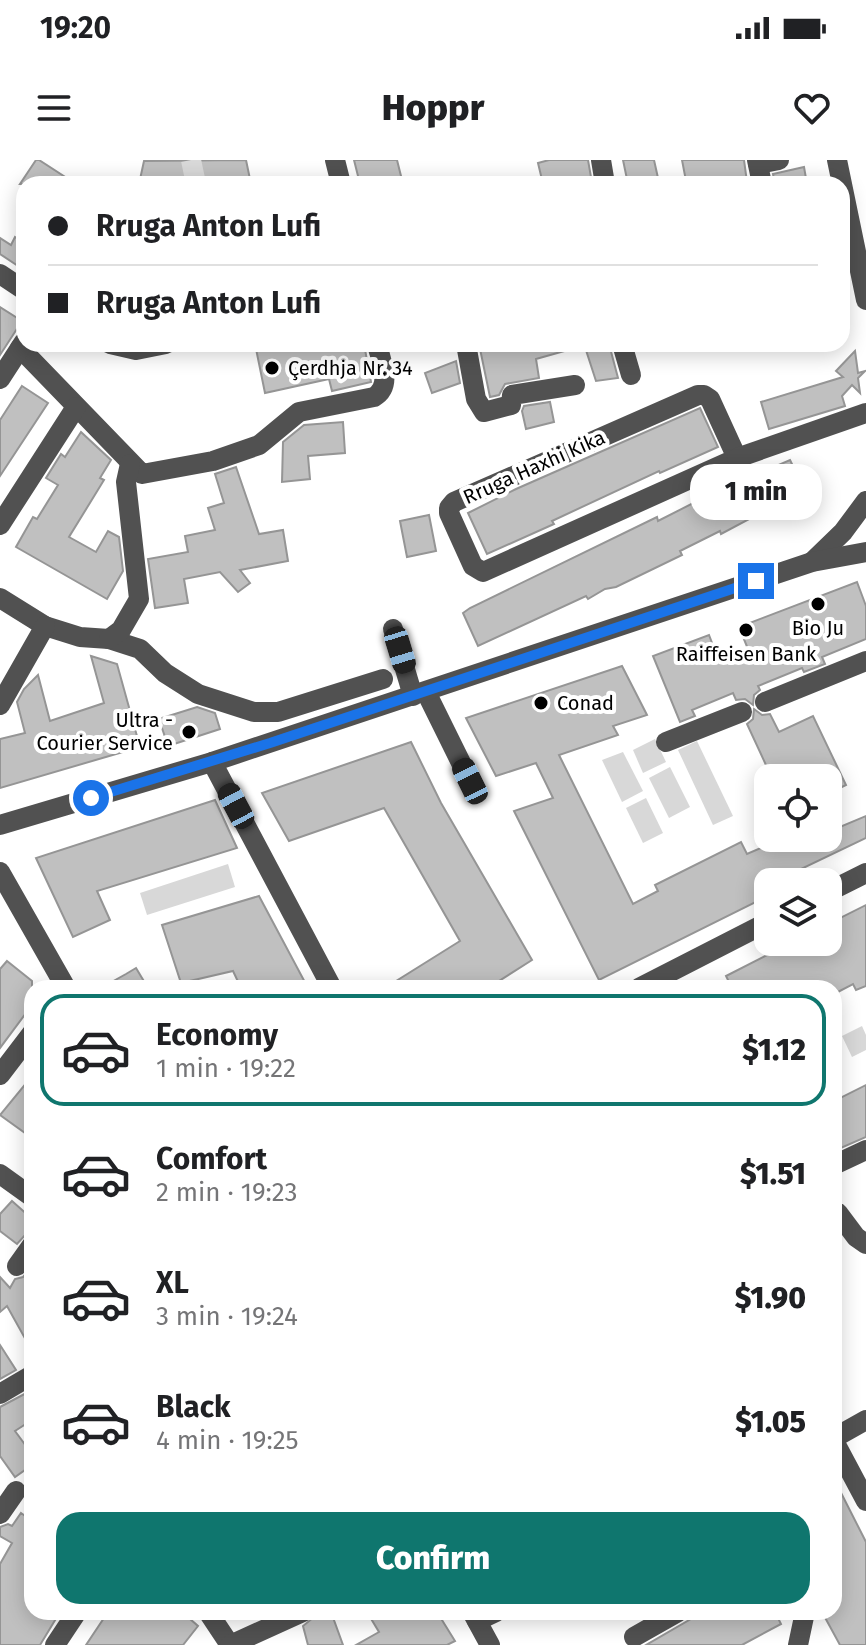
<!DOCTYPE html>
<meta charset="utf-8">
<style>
body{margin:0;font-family:"Fira Sans",sans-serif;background:#f6f6f6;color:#202124;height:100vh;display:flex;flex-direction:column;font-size:30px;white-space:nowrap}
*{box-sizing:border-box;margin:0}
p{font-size:26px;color:#757577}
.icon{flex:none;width:44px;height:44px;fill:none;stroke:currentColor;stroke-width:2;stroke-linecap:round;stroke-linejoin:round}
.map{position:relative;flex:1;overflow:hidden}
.panel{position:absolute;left:24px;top:820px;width:818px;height:640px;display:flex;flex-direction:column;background:#fff;border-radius:24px;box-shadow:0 4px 20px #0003}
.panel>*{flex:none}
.guide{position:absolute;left:16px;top:16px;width:834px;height:176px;border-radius:24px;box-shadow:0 4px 20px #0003;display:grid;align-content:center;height:176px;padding:0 32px;background:#fff}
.buttons{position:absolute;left:754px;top:604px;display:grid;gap:16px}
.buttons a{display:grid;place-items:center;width:88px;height:88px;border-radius:16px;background:#fff;box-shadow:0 4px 20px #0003;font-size:40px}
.end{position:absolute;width:36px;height:36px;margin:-18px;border:10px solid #1a73e8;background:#fff;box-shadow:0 0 0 4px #fff}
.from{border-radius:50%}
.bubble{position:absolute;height:56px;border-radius:24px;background:#fff;box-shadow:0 4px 20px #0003;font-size:26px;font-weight:800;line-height:56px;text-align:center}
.car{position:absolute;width:24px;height:48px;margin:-24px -12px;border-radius:10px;box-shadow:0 0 6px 2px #0007;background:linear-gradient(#222 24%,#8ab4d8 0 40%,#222 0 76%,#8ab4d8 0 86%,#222 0)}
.guide b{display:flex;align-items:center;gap:28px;height:76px;font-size:30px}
.guide b+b{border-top:2px solid #e0e0e0}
.guide i{width:20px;height:20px;background:#202124}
ul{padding:14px 0 0;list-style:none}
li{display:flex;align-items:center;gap:24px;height:112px;margin:0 16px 12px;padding:0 16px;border:4px solid transparent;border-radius:24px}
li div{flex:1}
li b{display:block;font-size:30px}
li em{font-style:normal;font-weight:800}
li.selected{border-color:#0f766e}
li>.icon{width:72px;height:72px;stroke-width:1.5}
.action{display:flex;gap:16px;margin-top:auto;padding:16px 32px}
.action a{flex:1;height:92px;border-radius:24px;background:#0f766e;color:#fff;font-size:32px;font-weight:800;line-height:92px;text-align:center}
.status{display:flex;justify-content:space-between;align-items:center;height:56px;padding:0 40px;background:#fff;direction:ltr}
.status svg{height:22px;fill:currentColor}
header{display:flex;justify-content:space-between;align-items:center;height:104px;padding:0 32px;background:#fff;font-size:36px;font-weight:800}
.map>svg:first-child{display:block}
.green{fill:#d8d8d8}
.building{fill:#c0c0c0;stroke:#959595;stroke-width:2}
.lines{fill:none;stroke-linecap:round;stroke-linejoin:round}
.minor-tunnel{stroke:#d9d9d9;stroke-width:20;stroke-dasharray:20 10;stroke-linecap:butt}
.minor{stroke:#515151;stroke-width:20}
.route{stroke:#1a73e8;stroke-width:10}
.poi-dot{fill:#000;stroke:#fff;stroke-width:3}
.labels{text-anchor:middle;stroke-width:8;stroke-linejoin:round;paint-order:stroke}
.poi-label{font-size:20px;fill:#000;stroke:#fff;text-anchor:start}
.street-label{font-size:20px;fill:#000;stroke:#fff}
</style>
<div class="status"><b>19:20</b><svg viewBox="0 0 49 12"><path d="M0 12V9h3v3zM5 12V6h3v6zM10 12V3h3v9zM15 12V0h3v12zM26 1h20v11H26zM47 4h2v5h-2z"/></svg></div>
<header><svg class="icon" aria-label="menu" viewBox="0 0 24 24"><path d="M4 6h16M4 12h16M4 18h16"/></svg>Hoppr<svg class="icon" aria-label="heart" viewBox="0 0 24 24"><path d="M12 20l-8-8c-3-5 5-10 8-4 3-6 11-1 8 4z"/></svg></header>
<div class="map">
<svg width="866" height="1485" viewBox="0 0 866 1485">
<rect width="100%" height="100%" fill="#fff"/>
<g class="green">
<polygon points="655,579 666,602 643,613 633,590"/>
<polygon points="697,581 733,656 713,665 678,590"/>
<polygon points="623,592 643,631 622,642 602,600"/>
<polygon points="670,607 690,647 669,658 649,618"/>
<polygon points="646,638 663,673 643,683 626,648"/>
<polygon points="228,704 235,727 147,755 140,733"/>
<polygon points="862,866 866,875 866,890 852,897 842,876"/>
</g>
<g class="building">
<polygon points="36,0 39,0 76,24 20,24"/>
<polygon points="246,0 251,24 139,24 144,1"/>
<polygon points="354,0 397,0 403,24 360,24"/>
<polygon points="549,0 588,0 591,17 560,24 543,24 538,3"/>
<polygon points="623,0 654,0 658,18 628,24"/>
<polygon points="682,0 744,0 747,22 701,24 700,19 686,21"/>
<polygon points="804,7 807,24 775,24 773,14"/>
<polygon points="15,77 24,83 24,110 0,94 0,78 11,85"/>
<polygon points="0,147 22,161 0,195"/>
<polygon points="255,184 364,184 371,222 332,231 329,219 265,233"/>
<polygon points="479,184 574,184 575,188 536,199 539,218 505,224 499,235 490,237"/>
<polygon points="584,184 609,184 618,218 596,221"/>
<polygon points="855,191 858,213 865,211 858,218 860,233 852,225 842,236 845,246 769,269 761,242 843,217 836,211"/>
<polygon points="456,201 460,223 432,233 425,213"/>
<polygon points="22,226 48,243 0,316 0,260"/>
<polygon points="550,242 554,262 526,269 522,251 524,246"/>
<polygon points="700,248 718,287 660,313 659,311 552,361 554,364 487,394 468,353 516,329"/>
<polygon points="343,262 345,293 308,296 310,319 282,322 283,282 304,265"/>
<polygon points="81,272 111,300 100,318 104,320 69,377 96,392 108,371 119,377 123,411 107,439 16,387 33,357 37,359 58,325 46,318 61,294 65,297"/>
<polygon points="790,300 806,333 774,350 772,347 721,374 720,371 680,391 682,395 616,427 605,429 588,439 586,436 478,486 463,453 470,448 657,357 658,361 711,334"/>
<polygon points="236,307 259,374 283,370 288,401 240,410 250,423 238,432 220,412 184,419 188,443 155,448 148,399 188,392 185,376 215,370 208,348 224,343 215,314"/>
<polygon points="429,355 436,391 407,397 400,361"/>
<polygon points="857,422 866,446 866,479 822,497 825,504 804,512 802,508 758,526 760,530 754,535 753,545 745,539 736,540 733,533 692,550 695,556 680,562 653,496 709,475 719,501 748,489 739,467"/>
<polygon points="91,496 117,504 140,587 0,628 0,579 25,573 17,542 24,529 38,515 50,561 104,543"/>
<polygon points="622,506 647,555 613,566 618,575 559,595 633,744 658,731 655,725 741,682 747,694 784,678 828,678 828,672 866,656 866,678 774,722 768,722 764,727 768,736 599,820 514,651 553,638 536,603 496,616 466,558"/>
<polygon points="197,547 215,553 220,569 168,586 159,559"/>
<polygon points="754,549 762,555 770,554 779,572 813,556 846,625 828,634 828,618 772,618 747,564 753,559"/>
<polygon points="411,582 441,643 532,800 488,828 385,828 460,781 384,648 289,681 262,633"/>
<polygon points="215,640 237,688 97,731 110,760 73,777 36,698"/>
<polygon points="259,736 308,828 241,828 233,811 181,823 162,765"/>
<polygon points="866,745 866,826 856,830 853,824 834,834 834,828 732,828 726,816 793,782 828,782 828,764"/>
<polygon points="7,801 32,821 32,845 0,888 0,809"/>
<polygon points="136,808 148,828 101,828 126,814"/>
<polygon points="32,916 32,978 0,955"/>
<polygon points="866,925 866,977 834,991 834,941"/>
<polygon points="12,1041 30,1057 28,1059 32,1064 32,1072 26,1074 17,1084 0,1071 0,1054"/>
<polygon points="32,1107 32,1191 7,1146 0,1152 0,1117 10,1128 15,1119 23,1117"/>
<polygon points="0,1185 16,1210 0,1219"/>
<polygon points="32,1230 32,1260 15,1271 32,1294 32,1305 15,1317 0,1296 0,1247"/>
<polygon points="834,1319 866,1382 866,1485 840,1485 822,1452 834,1452 834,1420 837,1410 834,1404"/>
<polygon points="21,1353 32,1361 32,1452 60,1452 40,1485 0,1485 0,1404 12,1383 0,1376 0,1367 8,1364 12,1366"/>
<polygon points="108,1452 182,1452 198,1466 183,1485 86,1485"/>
<polygon points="320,1452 331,1452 343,1485 308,1485 303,1466"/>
<polygon points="367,1452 437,1452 455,1481 447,1485 356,1485 379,1472"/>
<polygon points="703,1452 775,1452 781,1464 742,1485 646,1485"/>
</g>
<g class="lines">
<polyline class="minor-tunnel" points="191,0 196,24"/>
<g class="minor">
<polyline points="335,0 341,24"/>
<polyline points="601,0 605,24"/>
<polyline points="757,0 762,24"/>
<polyline points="837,0 866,140"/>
<polyline points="758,4 779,0"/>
<polyline points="0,114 24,130"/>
<polyline points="110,184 136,190 166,184"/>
<polyline points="466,184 476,239 484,252 511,245 512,235 575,225"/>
<polyline points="622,184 631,215"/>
<path d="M20,188l122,126 71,-13 46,-16 40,-33 75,-15c19,-11 7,-35 3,-53"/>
<polyline points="0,219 24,182"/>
<polygon points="698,235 704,235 710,239 737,298 483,412 473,406 449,353 449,348 454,342"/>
<polyline points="737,298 866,253"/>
<polyline points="0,365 76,247"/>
<polyline points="812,402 843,372 866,341"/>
<polyline points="0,438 45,466 80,477 109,479 140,489 165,513 198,534 254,552 278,552 383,519"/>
<polyline points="393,469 413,536"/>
<polyline points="109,479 121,470 139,439 126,322 130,304"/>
<polyline points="426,532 470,621"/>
<polyline points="765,542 866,501"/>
<polyline points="0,545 45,466"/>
<polyline points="666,582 742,552"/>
<polyline points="212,602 332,828"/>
<polyline points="0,665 212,602 812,402 866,392"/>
<polyline points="0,712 66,828"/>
<polyline points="828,732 866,713"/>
<polyline points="639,828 768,762"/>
<polyline points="0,915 32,873"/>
<polyline points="834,1005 866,990"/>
<polyline points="0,1014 32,1037"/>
<polyline points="838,1053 856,1077 866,1084"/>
<polyline points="17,1106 32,1085"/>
<polyline points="0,1234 32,1215"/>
<polyline points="834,1278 866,1260"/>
<polyline points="834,1281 866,1341"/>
<polyline points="0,1354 16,1331"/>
<polyline points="208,1452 230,1485"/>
<polyline points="472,1452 490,1485"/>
<polyline points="477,1461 496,1452"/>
<polyline points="634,1477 678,1452"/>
<polyline points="55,1485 77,1452"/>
<polyline points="230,1485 303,1452"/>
<polyline points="798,1485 805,1452"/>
</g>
</g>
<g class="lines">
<polyline class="route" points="91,638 270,583 756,421"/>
</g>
<g class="poi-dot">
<circle cx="272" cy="208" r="8"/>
<circle cx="818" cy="444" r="8"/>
<circle cx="746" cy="470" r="8"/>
<circle cx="541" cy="543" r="8"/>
<circle cx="189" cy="572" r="8"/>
</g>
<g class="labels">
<g class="poi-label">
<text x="288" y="215">Çerdhja Nr. 34</text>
<text x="818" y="475" text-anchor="middle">Bio Ju</text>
<text x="746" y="501" text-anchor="middle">Raiffeisen Bank</text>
<text x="557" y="550">Conad</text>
<text x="173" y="567" text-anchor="end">Ultra -<tspan x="173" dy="23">Courier Service</tspan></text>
</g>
<g class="street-label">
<text transform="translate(534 307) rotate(-24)" y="7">Rruga Haxhi Kika</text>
</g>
</g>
</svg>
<div class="buttons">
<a><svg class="icon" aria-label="locate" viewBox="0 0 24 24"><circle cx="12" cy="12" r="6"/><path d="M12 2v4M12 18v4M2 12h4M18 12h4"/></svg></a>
<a><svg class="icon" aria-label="layers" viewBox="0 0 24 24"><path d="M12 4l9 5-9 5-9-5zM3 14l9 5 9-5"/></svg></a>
</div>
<i class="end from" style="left:91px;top:638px"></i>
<i class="end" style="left:756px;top:421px"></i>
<div class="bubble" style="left:690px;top:304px;width:132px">1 min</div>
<i class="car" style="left:400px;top:490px;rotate:163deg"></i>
<i class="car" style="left:470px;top:621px;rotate:334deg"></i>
<i class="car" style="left:236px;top:646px;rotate:332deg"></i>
<div class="guide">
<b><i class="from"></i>Rruga Anton Lufi</b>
<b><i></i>Rruga Anton Lufi</b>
</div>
<section class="panel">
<ul>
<li class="selected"><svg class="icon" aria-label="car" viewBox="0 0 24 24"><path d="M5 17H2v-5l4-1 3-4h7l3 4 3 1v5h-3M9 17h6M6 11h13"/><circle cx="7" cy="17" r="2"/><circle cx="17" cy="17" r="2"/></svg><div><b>Economy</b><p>1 min · 19:22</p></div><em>$1.12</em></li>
<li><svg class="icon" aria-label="car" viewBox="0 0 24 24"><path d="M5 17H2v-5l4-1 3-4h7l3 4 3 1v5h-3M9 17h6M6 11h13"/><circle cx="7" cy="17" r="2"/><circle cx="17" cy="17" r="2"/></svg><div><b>Comfort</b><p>2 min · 19:23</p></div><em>$1.51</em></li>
<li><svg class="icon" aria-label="car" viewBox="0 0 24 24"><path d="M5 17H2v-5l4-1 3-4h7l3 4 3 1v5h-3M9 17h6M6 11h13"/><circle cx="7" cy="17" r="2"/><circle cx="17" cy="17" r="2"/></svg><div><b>XL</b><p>3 min · 19:24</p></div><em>$1.90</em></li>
<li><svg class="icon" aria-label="car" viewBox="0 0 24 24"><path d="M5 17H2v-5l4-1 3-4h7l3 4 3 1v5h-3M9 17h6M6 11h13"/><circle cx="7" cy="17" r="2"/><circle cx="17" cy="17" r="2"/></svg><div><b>Black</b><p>4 min · 19:25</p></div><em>$1.05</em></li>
</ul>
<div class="action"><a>Confirm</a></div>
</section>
</div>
